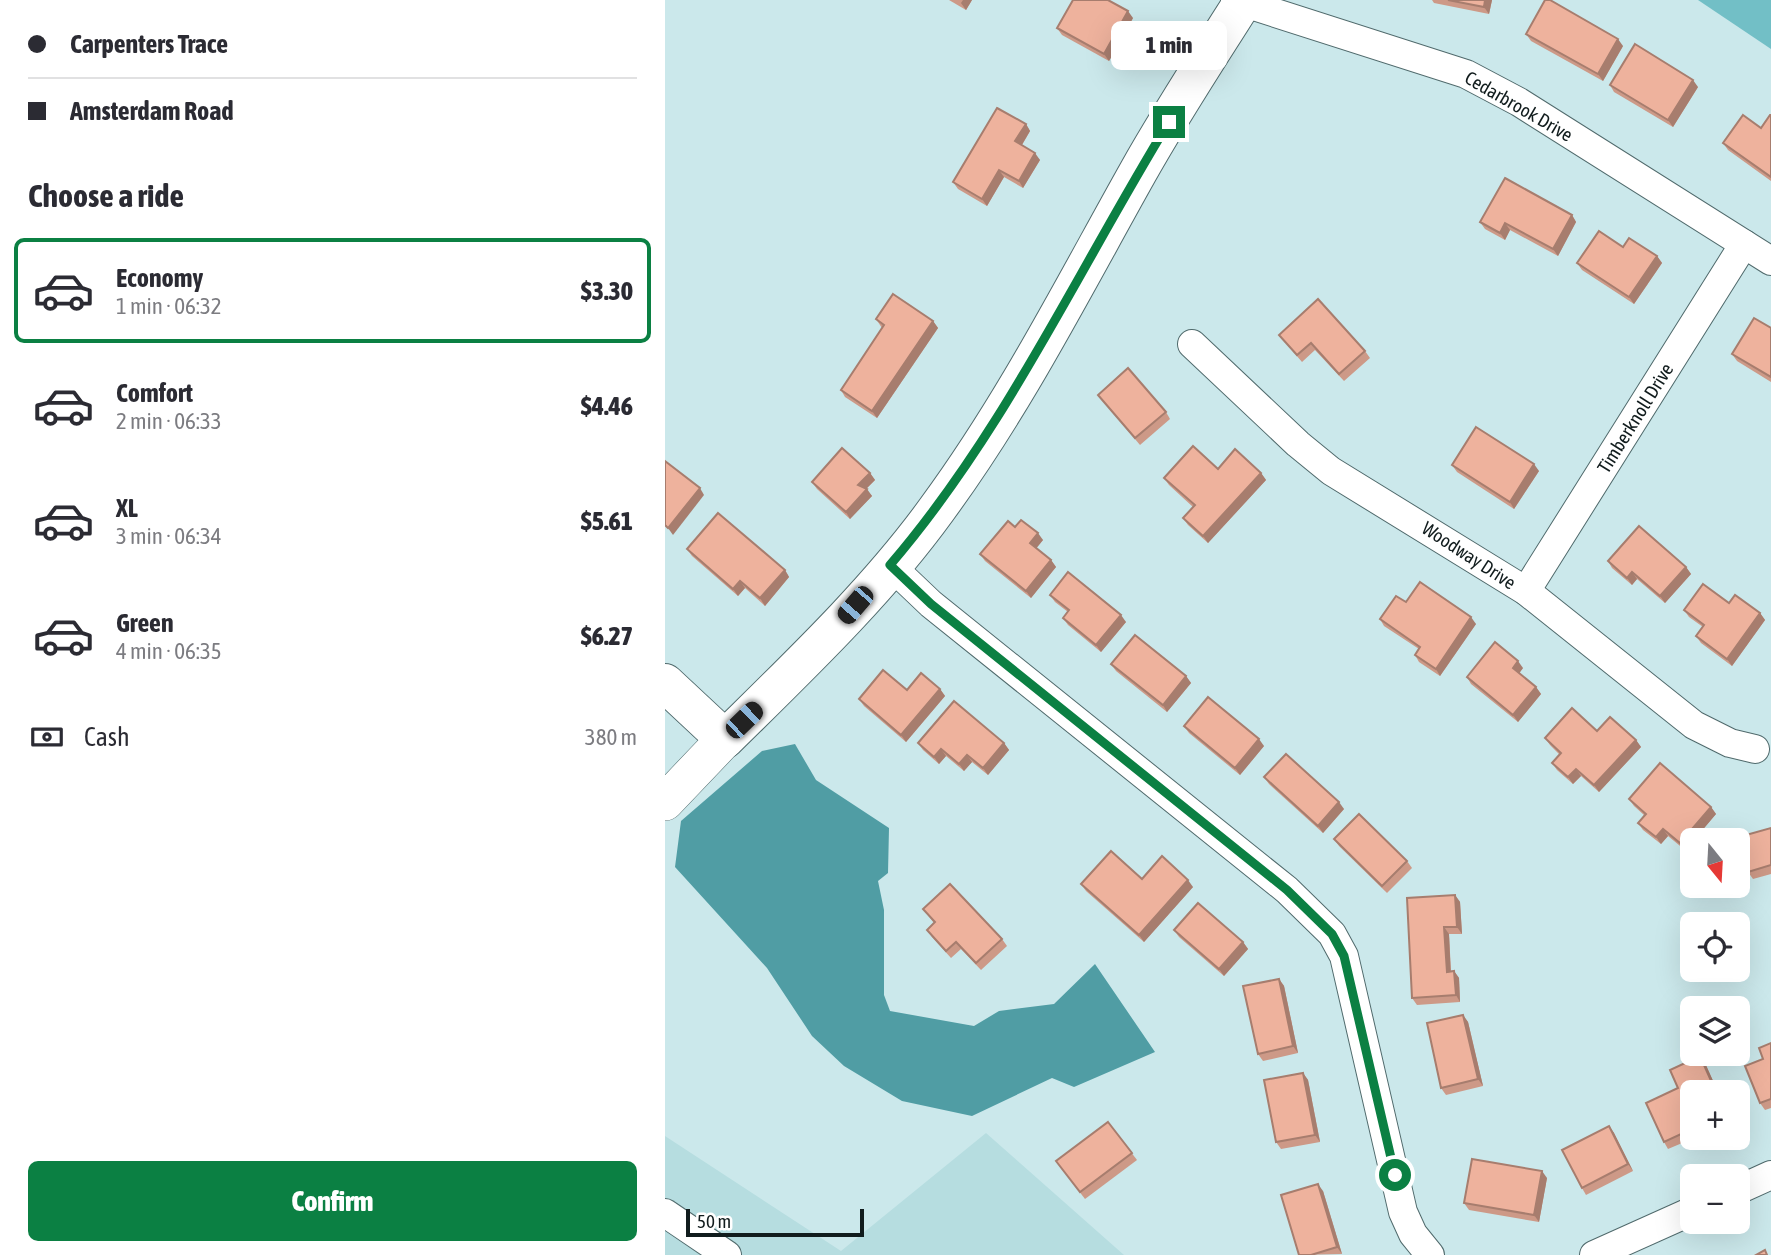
<!DOCTYPE html>
<meta charset="utf-8">
<style>
body{margin:0;font-family:"Asap Condensed",sans-serif;background:#f7f7f7;color:#2b2b33;height:100vh;display:flex;flex-direction:column;font-size:26px;white-space:nowrap}
*{box-sizing:border-box;margin:0}
p{font-size:23px;color:#7c7c81}
.icon{flex:none;width:38px;height:38px;fill:none;stroke:currentColor;stroke-width:2;stroke-linecap:round;stroke-linejoin:round}
.map{position:relative;flex:1;overflow:hidden}
.side{display:flex;flex-direction:column;background:#fff;width:665px}
.side>*{flex:none}
.banner{display:grid;align-content:center;height:154px;padding:0 28px;background:#fff}
.needle{width:46px;rotate:162deg}
.controls{position:absolute;left:1015px;top:828px;display:grid;gap:14px}
.controls a{display:grid;place-items:center;width:70px;height:70px;border-radius:10px;background:#fff;box-shadow:0 7px 28px #0002;font-size:35px}
.scale{position:absolute;left:21px;bottom:18px;width:178px;box-sizing:border-box;padding-left:7px;border:4px solid #111c1d;border-top:0;font-size:19px;line-height:24px;white-space:nowrap;color:#111c1d;-webkit-text-stroke:5px #fff;paint-order:stroke}
.end{position:absolute;width:32px;height:32px;margin:-16px;border:9px solid #0b8043;background:#fff;box-shadow:0 0 0 4px #fff}
.from{border-radius:50%}
.bubble{position:absolute;height:49px;border-radius:10px;background:#fff;box-shadow:0 7px 28px #0002;font-size:23px;font-weight:800;line-height:49px;text-align:center}
.car{position:absolute;width:21px;height:42px;margin:-21px -10px;border-radius:9px;box-shadow:0 0 5px 2px #0007;background:linear-gradient(#222 24%,#8ab4d8 0 40%,#222 0 76%,#8ab4d8 0 86%,#222 0)}
.banner b{display:flex;align-items:center;gap:24px;height:66px;font-size:26px}
.banner b+b{border-top:2px solid #e1e1e2}
.banner i{width:18px;height:18px;background:#2b2b33}
ul{padding:0;list-style:none}
li{display:flex;align-items:center;gap:21px;height:105px;margin:0 14px 10px;padding:0 14px;border:4px solid transparent;border-radius:10px}
li div{flex:1}
li b{display:block;font-size:26px}
li em{font-style:normal;font-weight:800}
li.selected{border-color:#0b8043}
li>.icon{width:63px;height:63px;stroke-width:1.5}
h2{padding:0 28px;font-size:32px;line-height:84px}
.pay{display:flex;align-items:center;gap:18px;height:77px;padding:0 28px;font-size:26px}
.pay p{margin-inline-start:auto}
.action{display:flex;gap:14px;margin-top:auto;padding:14px 28px}
.action a{flex:1;height:80px;border-radius:10px;background:#0b8043;color:#fff;font-size:28px;font-weight:800;line-height:80px;text-align:center}
main{display:flex;flex:1;min-height:0}
.map>svg:first-child{display:block}
.built{fill:#b6dde0}
.forest{fill:#72bfc6}
.water{fill:#509da4}
.lines{fill:none;stroke-linecap:round;stroke-linejoin:round}
.minor-casing{stroke:#506a6c;stroke-width:30}
.tertiary-casing{stroke:#506a6c;stroke-width:38}
.secondary-casing{stroke:#506a6c;stroke-width:40}
.minor{stroke:#fff;stroke-width:28}
.tertiary{stroke:#fff;stroke-width:37}
.secondary{stroke:#fff;stroke-width:38}
.wall{fill:#cd9987}
.shaded-wall{fill:#a77d6e}
.building{fill:#eeb29d;stroke:#a77d6e;stroke-width:2}
.route{stroke:#0b8043;stroke-width:9}
.labels{text-anchor:middle;stroke-width:5;stroke-linejoin:round;paint-order:stroke}
.street-label{font-size:19px;fill:#111c1d;stroke:#fff}
</style>
<main>
<section class="side">
<div class="banner">
<b><i class="from"></i>Carpenters Trace</b>
<b><i></i>Amsterdam Road</b>
</div>
<h2>Choose a ride</h2>
<ul>
<li class="selected"><svg class="icon" aria-label="car" viewBox="0 0 24 24"><path d="M5 17H2v-5l4-1 3-4h7l3 4 3 1v5h-3M9 17h6M6 11h13"/><circle cx="7" cy="17" r="2"/><circle cx="17" cy="17" r="2"/></svg><div><b>Economy</b><p>1 min · 06:32</p></div><em>$3.30</em></li>
<li><svg class="icon" aria-label="car" viewBox="0 0 24 24"><path d="M5 17H2v-5l4-1 3-4h7l3 4 3 1v5h-3M9 17h6M6 11h13"/><circle cx="7" cy="17" r="2"/><circle cx="17" cy="17" r="2"/></svg><div><b>Comfort</b><p>2 min · 06:33</p></div><em>$4.46</em></li>
<li><svg class="icon" aria-label="car" viewBox="0 0 24 24"><path d="M5 17H2v-5l4-1 3-4h7l3 4 3 1v5h-3M9 17h6M6 11h13"/><circle cx="7" cy="17" r="2"/><circle cx="17" cy="17" r="2"/></svg><div><b>XL</b><p>3 min · 06:34</p></div><em>$5.61</em></li>
<li><svg class="icon" aria-label="car" viewBox="0 0 24 24"><path d="M5 17H2v-5l4-1 3-4h7l3 4 3 1v5h-3M9 17h6M6 11h13"/><circle cx="7" cy="17" r="2"/><circle cx="17" cy="17" r="2"/></svg><div><b>Green</b><p>4 min · 06:35</p></div><em>$6.27</em></li>
</ul>
<div class="pay"><svg class="icon" aria-label="cash" viewBox="0 0 24 24"><path d="M3 7h18v10H3z"/><circle cx="12" cy="12" r="2"/></svg>Cash<p>380 m</p></div>
<div class="action"><a>Confirm</a></div>
</section>
<div class="map">
<svg width="1106" height="1255" viewBox="0 0 1106 1255">
<rect width="100%" height="100%" fill="#cbe8eb"/>
<polygon class="built" points="321,1133 459,1255 0,1255 0,1136 176,1251"/>
<polygon class="forest" points="1033,0 1106,0 1106,49"/>
<polygon class="water" points="130,744 151,780 224,828 223,873 213,881 219,910 219,995 225,1011 309,1026 334,1011 389,1004 430,964 490,1052 409,1087 387,1078 307,1116 237,1101 179,1066 147,1036 102,968 10,867 16,821 97,751"/>
<g class="lines">
<defs>
<g id="minor">
<polyline points="570,0 801,74 854,102 1106,261"/>
<polyline points="527,344 633,444 666,471 861,591 1029,725 1065,743 1090,749"/>
<polyline points="225,565 266,604 622,890 667,934 679,956 738,1212 748,1234 765,1255"/>
<polyline points="861,591 1079,244"/>
<polyline points="1073,1190 1106,1175"/>
<polyline points="0,1213 62,1255"/>
<polyline points="929,1255 1027,1211"/>
</g>
<polyline id="tertiary" points="0,802 60,739"/>
<path id="secondary" d="M0,683l60,56c73,-72 152,-147 212,-230 78,-106 137,-223 201,-337 33,-59 70,-115 106,-172"/>
</defs>
<use href="#minor" class="minor-casing"/>
<use href="#tertiary" class="tertiary-casing"/>
<use href="#secondary" class="secondary-casing"/>
<use href="#minor" class="minor"/>
<use href="#tertiary" class="tertiary"/>
<use href="#secondary" class="secondary"/>
</g>
<g class="wall">
<polygon points="284,0 307,0 301,10"/>
<polygon points="767,0 827,0 824,14 769,3"/>
<polygon points="468,18 444,61 397,35 392,28"/>
<polygon points="861,34 958,46 938,81 866,41"/>
<polygon points="945,85 1033,87 1008,127 949,92"/>
<polygon points="1106,115 1106,181 1063,150 1058,143 1096,128"/>
<polygon points="361,124 365,131 357,145 375,160 358,188 339,177 322,206 293,189 288,182"/>
<polygon points="907,215 911,222 893,256 845,230 840,240 820,229 815,222"/>
<polygon points="958,247 992,256 997,263 969,304 917,270 912,263"/>
<polygon points="211,319 268,321 273,328 212,418 180,397 176,390 217,328"/>
<polygon points="1106,328 1106,382 1072,361 1067,354"/>
<polygon points="614,335 700,351 705,358 679,381 650,350 637,362"/>
<polygon points="433,395 501,412 505,419 475,445"/>
<polygon points="787,465 874,471 849,509 792,472"/>
<polygon points="553,469 596,473 601,480 543,543 523,525 518,518 528,507 504,485 499,478"/>
<polygon points="205,473 210,480 201,489 207,496 185,519 152,489 147,482"/>
<polygon points="350,527 378,540 371,548 386,560 391,567 366,598 320,561 315,554"/>
<polygon points="22,549 120,570 124,577 100,606 80,588 73,596 27,556"/>
<polygon points="943,561 1021,567 1026,574 1000,603 972,579 967,585 947,568"/>
<polygon points="385,595 461,622 436,652 403,625 398,618 403,612 390,602"/>
<polygon points="741,602 811,624 775,676 754,662 750,655 754,649 719,626 715,619"/>
<polygon points="1064,603 1095,613 1100,620 1067,666 1036,643 1031,636 1038,627 1024,617 1019,610"/>
<polygon points="446,664 521,676 526,683 502,712 451,671"/>
<polygon points="858,668 854,673 871,687 876,694 853,722 806,684 802,677"/>
<polygon points="275,689 280,696 241,742 199,706 194,699 242,690"/>
<polygon points="519,726 599,746 575,775 524,733"/>
<polygon points="932,731 971,740 976,747 934,792 916,776 908,784 892,770 887,763 895,755 885,745 880,738"/>
<polygon points="253,743 339,743 344,750 323,775 307,762 299,771 281,756 274,764 258,750"/>
<polygon points="599,777 679,809 658,833 604,784"/>
<polygon points="964,799 1046,807 1051,814 1029,840 1027,840 1020,850 1003,836 996,844 978,830 973,823 979,815 969,806"/>
<polygon points="1106,828 1106,874 1088,879 1083,872"/>
<polygon points="669,839 742,861 747,868 722,893 674,846"/>
<polygon points="477,879 528,887 479,942 421,891 416,884"/>
<polygon points="790,895 795,902 797,934 784,934 786,971 789,971 794,978 795,1002 752,1005 747,998"/>
<polygon points="258,909 337,939 342,946 316,970 296,949 286,958 267,937 262,930 269,923"/>
<polygon points="509,930 578,942 583,949 559,976 514,937"/>
<polygon points="614,979 619,986 633,1053 598,1061 593,1054"/>
<polygon points="798,1015 803,1022 818,1086 781,1095 776,1088"/>
<polygon points="1106,1043 1106,1108 1100,1110 1095,1103 1098,1059"/>
<polygon points="1040,1063 1053,1092 1027,1092 1027,1138 1029,1138 1003,1149 999,1142 1013,1088"/>
<polygon points="638,1073 643,1080 655,1142 616,1149 611,1142"/>
<polygon points="443,1122 472,1160 420,1199 391,1161"/>
<polygon points="944,1126 949,1133 968,1171 921,1195 917,1188"/>
<polygon points="1037,1138 1053,1138 1041,1143"/>
<polygon points="882,1178 874,1222 804,1210 799,1203"/>
<polygon points="658,1191 677,1254 634,1255"/>
</g>
<g class="shaded-wall">
<polygon points="298,0 307,0 301,10 296,3"/>
<polygon points="820,0 827,0 824,14 819,7"/>
<polygon points="463,11 468,18 444,61 439,54"/>
<polygon points="953,39 958,46 938,81 933,74"/>
<polygon points="1028,80 1033,87 1008,127 1003,120"/>
<polygon points="361,124 365,131 355,148 350,141"/>
<polygon points="370,153 375,160 358,188 354,181"/>
<polygon points="334,170 339,177 322,206 317,199"/>
<polygon points="907,215 911,222 893,256 888,249"/>
<polygon points="840,223 845,230 840,240 835,233"/>
<polygon points="992,256 997,263 969,304 964,297"/>
<polygon points="268,321 273,328 212,418 207,411"/>
<polygon points="869,464 874,471 849,509 845,502"/>
<polygon points="205,473 210,480 198,492 193,485"/>
<polygon points="596,473 601,480 543,543 538,536"/>
<polygon points="35,488 39,495 8,535 3,528"/>
<polygon points="202,489 207,496 185,519 181,512"/>
<polygon points="373,533 378,540 370,550 365,543"/>
<polygon points="386,560 391,567 366,598 361,591"/>
<polygon points="1021,567 1026,574 1000,603 995,596"/>
<polygon points="120,570 124,577 100,606 95,598"/>
<polygon points="967,572 972,579 967,585 962,578"/>
<polygon points="75,581 80,588 73,596 68,589"/>
<polygon points="1095,613 1100,620 1067,666 1062,659"/>
<polygon points="456,615 461,622 436,652 431,645"/>
<polygon points="806,617 811,624 775,676 771,669"/>
<polygon points="853,661 858,668 853,675 848,668"/>
<polygon points="521,676 526,683 502,712 498,705"/>
<polygon points="871,687 876,694 853,722 848,715"/>
<polygon points="275,689 280,696 241,742 236,735"/>
<polygon points="594,739 599,746 575,775 570,768"/>
<polygon points="971,740 976,747 934,792 929,785"/>
<polygon points="339,743 344,750 323,775 318,768"/>
<polygon points="276,749 281,756 274,764 269,757"/>
<polygon points="302,755 307,762 299,771 294,764"/>
<polygon points="911,769 916,776 908,784 903,777"/>
<polygon points="674,802 679,809 658,833 653,826"/>
<polygon points="1046,807 1051,814 1029,840 1027,840 1027,842 1020,850 1015,843"/>
<polygon points="998,829 1003,836 996,844 991,837"/>
<polygon points="523,880 528,887 479,942 474,935"/>
<polygon points="790,895 795,902 797,934 792,927"/>
<polygon points="779,927 784,934 786,979 782,972"/>
<polygon points="578,942 583,949 559,976 554,969"/>
<polygon points="789,971 794,978 795,1002 791,995"/>
<polygon points="614,979 619,986 633,1053 628,1046"/>
<polygon points="798,1015 803,1022 818,1086 813,1079"/>
<polygon points="1035,1056 1040,1063 1053,1092 1051,1092"/>
<polygon points="638,1073 643,1080 655,1142 650,1135"/>
<polygon points="944,1126 949,1133 968,1171 963,1164"/>
<polygon points="877,1171 882,1178 874,1222 869,1215"/>
<polygon points="653,1184 658,1191 677,1254 672,1247"/>
</g>
<g class="building">
<polygon points="408,0 443,0 463,11 439,54 392,28"/>
<polygon points="783,0 820,0 819,7"/>
<polygon points="880,0 885,0 953,39 933,74 861,34"/>
<polygon points="970,44 1028,80 1003,120 945,85"/>
<polygon points="332,108 361,124 350,141 370,153 354,181 334,170 317,199 288,182"/>
<polygon points="1078,115 1096,128 1105,115 1106,115 1106,177 1058,143"/>
<polygon points="840,178 907,215 888,249 840,223 835,233 815,222"/>
<polygon points="934,231 958,247 964,238 992,256 964,297 912,263"/>
<polygon points="228,294 268,321 207,411 176,390 219,325 211,319"/>
<polygon points="653,299 700,351 674,374 646,343 632,355 614,335"/>
<polygon points="1089,318 1106,328 1106,377 1067,354"/>
<polygon points="463,368 501,412 470,438 433,395"/>
<polygon points="811,427 869,464 845,502 787,465"/>
<polygon points="528,446 553,469 570,449 596,473 538,536 518,518 530,505 499,478"/>
<polygon points="177,448 205,473 193,485 202,489 181,512 147,482"/>
<polygon points="0,461 35,488 3,528 0,525"/>
<polygon points="53,513 120,570 95,598 75,581 68,589 22,549"/>
<polygon points="356,520 373,533 365,543 386,560 361,591 315,554 343,521 350,527"/>
<polygon points="974,526 1021,567 995,596 967,572 962,578 943,561"/>
<polygon points="403,572 456,615 431,645 398,618 404,610 385,595"/>
<polygon points="755,582 806,617 771,669 750,655 755,647 715,619 731,596 741,602"/>
<polygon points="1038,584 1064,603 1070,595 1095,613 1062,659 1031,636 1039,625 1019,610"/>
<polygon points="470,635 521,676 498,705 446,664"/>
<polygon points="830,642 853,661 848,668 871,687 848,715 802,677"/>
<polygon points="218,670 242,690 256,673 275,689 236,735 194,699"/>
<polygon points="543,697 594,739 570,768 519,726"/>
<polygon points="289,701 339,743 318,768 302,755 294,764 276,749 269,757 253,743"/>
<polygon points="907,708 932,731 945,717 971,740 929,785 911,769 903,777 887,763 896,753 880,738"/>
<polygon points="621,754 674,802 653,826 599,777"/>
<polygon points="995,763 1046,807 1015,843 998,829 991,837 973,823 981,814 964,799"/>
<polygon points="694,814 742,861 717,886 669,839"/>
<polygon points="1106,828 1106,865 1083,872 1074,837"/>
<polygon points="446,851 477,879 497,856 523,880 474,935 416,884"/>
<polygon points="285,884 337,939 311,963 291,942 281,951 262,930 270,922 258,909"/>
<polygon points="790,895 792,927 779,927 782,972 789,971 791,995 747,998 742,898"/>
<polygon points="533,903 578,942 554,969 509,930"/>
<polygon points="614,979 628,1046 593,1054 578,986"/>
<polygon points="798,1015 813,1079 776,1088 762,1023"/>
<polygon points="1106,1043 1106,1099 1095,1103 1080,1066 1098,1059 1094,1048"/>
<polygon points="1035,1056 1051,1092 1027,1092 1027,1129 999,1142 981,1103 1013,1088 1005,1070"/>
<polygon points="638,1073 650,1135 611,1142 599,1080"/>
<polygon points="443,1122 467,1153 415,1192 391,1161"/>
<polygon points="944,1126 963,1164 917,1188 897,1150"/>
<polygon points="807,1159 877,1171 869,1215 799,1203"/>
<polygon points="653,1184 672,1247 646,1255 634,1255 616,1195"/>
<polygon points="1100,1250 1102,1255 1091,1255"/>
</g>
<g class="lines">
<path class="route" d="M504,122c-92,150 -164,309 -279,443l41,39 356,286 45,44 12,22 51,219"/>
</g>
<g class="labels">
<g class="street-label">
<text transform="translate(854 106) rotate(30)" y="7">Cedarbrook Drive</text>
<text transform="translate(970 418) rotate(-58)" y="7">Timberknoll Drive</text>
<text transform="translate(804 555) rotate(33)" y="7">Woodway Drive</text>
</g>
</g>
</svg>
<div class="controls">
<a><svg class="needle" viewBox="-14 -14 28 28"><path d="M0-13l5 13h-10z" fill="#e53935"/><path d="M0 13l5-13h-10z" fill="#7c7c81"/></svg></a>
<a><svg class="icon" aria-label="locate" viewBox="0 0 24 24"><circle cx="12" cy="12" r="6"/><path d="M12 2v4M12 18v4M2 12h4M18 12h4"/></svg></a>
<a><svg class="icon" aria-label="layers" viewBox="0 0 24 24"><path d="M12 4l9 5-9 5-9-5zM3 14l9 5 9-5"/></svg></a>
<a>+</a>
<a>−</a>
</div>
<div class="scale">50 m</div>
<i class="end from" style="left:730px;top:1175px"></i>
<i class="end" style="left:504px;top:122px"></i>
<div class="bubble" style="left:446px;top:21px;width:116px">1 min</div>
<i class="car" style="left:190px;top:605px;rotate:221deg"></i>
<i class="car" style="left:79px;top:720px;rotate:46deg"></i>
</div>
</main>
